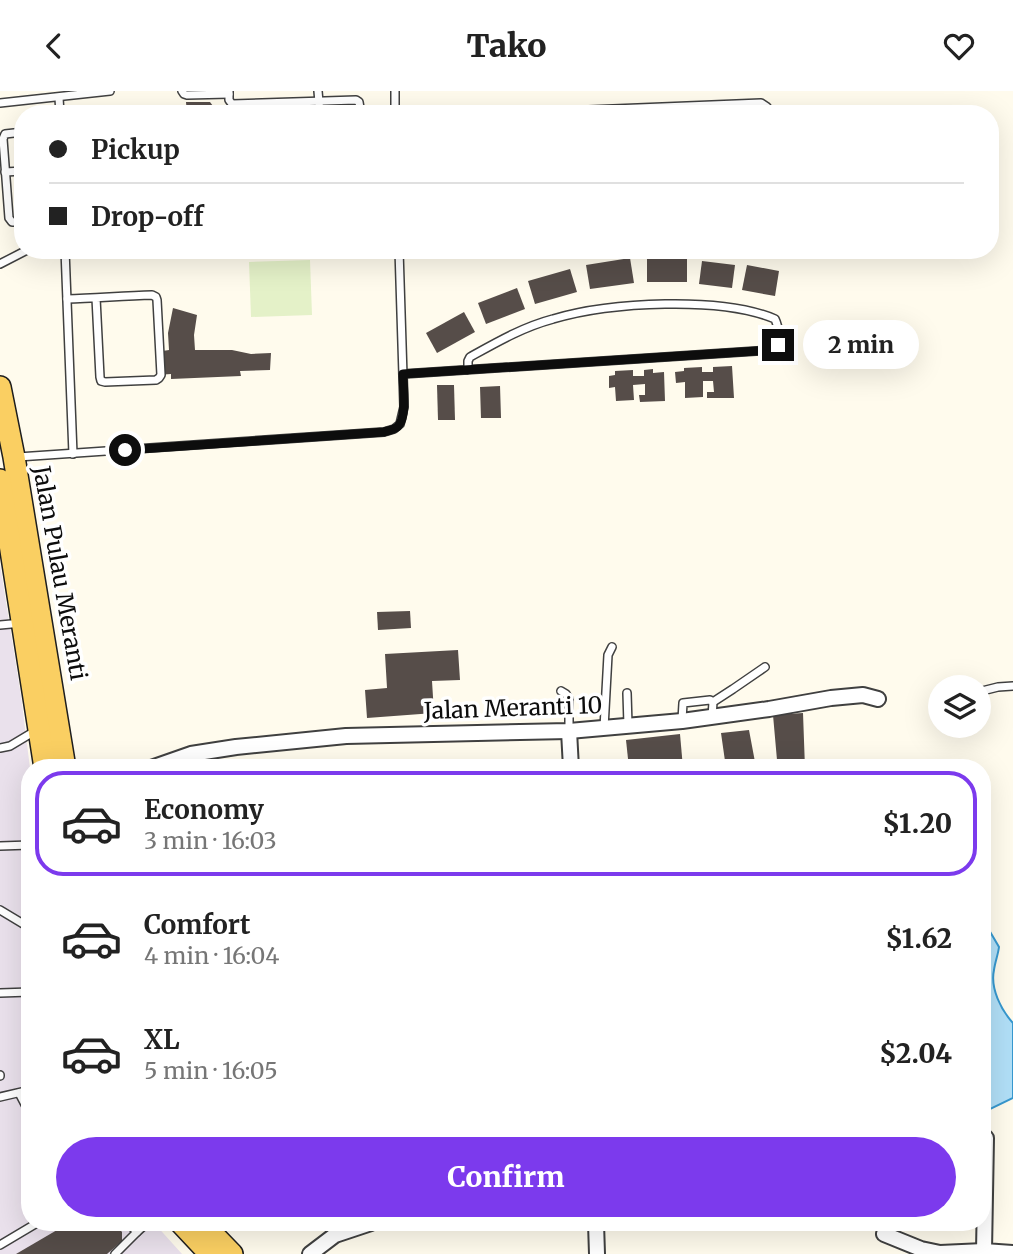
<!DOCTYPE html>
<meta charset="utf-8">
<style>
body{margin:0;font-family:Merriweather,serif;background:#f2f2f2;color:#222;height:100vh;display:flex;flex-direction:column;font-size:26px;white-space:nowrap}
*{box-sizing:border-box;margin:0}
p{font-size:23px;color:#767676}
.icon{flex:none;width:38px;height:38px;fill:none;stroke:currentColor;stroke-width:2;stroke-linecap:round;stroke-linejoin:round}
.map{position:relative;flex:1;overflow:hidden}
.details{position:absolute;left:21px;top:668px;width:970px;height:472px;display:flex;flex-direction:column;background:#fff;border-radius:28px;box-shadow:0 7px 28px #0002}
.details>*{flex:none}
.banner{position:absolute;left:14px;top:14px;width:985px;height:154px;border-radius:28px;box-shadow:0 7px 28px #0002;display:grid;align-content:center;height:154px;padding:0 35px;background:#fff}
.fabs{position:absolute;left:928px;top:584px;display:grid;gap:14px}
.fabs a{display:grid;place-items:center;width:63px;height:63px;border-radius:50%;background:#fff;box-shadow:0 7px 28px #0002;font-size:35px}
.end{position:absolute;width:32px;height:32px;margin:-16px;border:9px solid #0d0d0d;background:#fff;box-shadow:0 0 0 4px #fff}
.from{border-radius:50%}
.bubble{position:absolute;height:49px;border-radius:24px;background:#fff;box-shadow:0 7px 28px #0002;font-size:23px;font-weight:800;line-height:49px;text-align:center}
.banner b{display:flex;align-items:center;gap:24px;height:66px;font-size:26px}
.banner b+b{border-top:2px solid #e0e0e0}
.banner i{width:18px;height:18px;background:#222}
ul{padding:12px 0 0;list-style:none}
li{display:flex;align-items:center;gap:21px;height:105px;margin:0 14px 10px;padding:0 21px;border:4px solid transparent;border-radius:28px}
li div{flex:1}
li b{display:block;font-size:26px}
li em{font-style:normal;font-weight:800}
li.on{border-color:#7c3aed}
li>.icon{width:63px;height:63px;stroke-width:1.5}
.cta{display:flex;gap:14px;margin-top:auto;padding:14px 35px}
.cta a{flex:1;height:80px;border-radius:42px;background:#7c3aed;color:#fff;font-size:28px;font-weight:800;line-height:80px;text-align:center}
header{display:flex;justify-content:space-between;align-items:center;height:91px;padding:0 35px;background:#fff;font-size:32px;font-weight:800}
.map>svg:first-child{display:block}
.industrial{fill:#eae1ec}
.pitch{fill:#e4f1c8}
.water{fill:#b1dff7;stroke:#3798cf;stroke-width:2}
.building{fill:#564d49}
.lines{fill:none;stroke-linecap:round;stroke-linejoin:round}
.service-casing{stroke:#404040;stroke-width:10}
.minor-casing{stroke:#404040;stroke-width:18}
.primary-casing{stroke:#1e1e1e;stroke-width:24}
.service{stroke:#fff;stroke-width:7}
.minor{stroke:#fff;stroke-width:14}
.primary{stroke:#facf62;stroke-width:21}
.route{stroke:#0d0d0d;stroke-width:9}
.labels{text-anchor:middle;stroke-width:7;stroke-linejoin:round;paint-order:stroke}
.street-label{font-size:23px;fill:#0d0d0d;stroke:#fff}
</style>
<header><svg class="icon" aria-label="back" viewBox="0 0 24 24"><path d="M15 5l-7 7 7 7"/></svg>Tako<svg class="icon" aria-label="heart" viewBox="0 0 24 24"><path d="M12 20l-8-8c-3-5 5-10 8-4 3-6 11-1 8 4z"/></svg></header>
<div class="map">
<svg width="1013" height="1163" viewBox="0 0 1013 1163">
<rect width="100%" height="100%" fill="#fffbed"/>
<polygon class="industrial" points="0,473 21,605 30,677 30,782 24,869 24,938 30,955 30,1132 154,1132 182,1163 0,1163"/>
<polygon class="pitch" points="310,169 312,224 251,226 249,171"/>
<path class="water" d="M982,827l17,29c-1,8 -4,15 -5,23 -4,18 7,40 19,53v75l-31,15z"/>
<g class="building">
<polygon points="186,11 210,11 219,23 187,23"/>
<polygon points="630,167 634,192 590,198 586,174"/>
<polygon points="687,167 687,191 647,191 647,168"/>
<polygon points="702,170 735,174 732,197 699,193"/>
<polygon points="747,174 779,180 775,205 742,199"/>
<polygon points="570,178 577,201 535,213 528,190"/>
<polygon points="517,197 525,218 486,233 478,212"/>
<polygon points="173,217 197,224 194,244 195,259 232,259 251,263 271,262 270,279 240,280 241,285 171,288 171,283 157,284 156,261 169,259 168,242"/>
<polygon points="464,221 475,241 437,262 426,242"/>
<polygon points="732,275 734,307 707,307 707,301 714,301 713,290 703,290 703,306 685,307 685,291 676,292 675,281 684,280 684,277 702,276 702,281 713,281 713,276"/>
<polygon points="653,278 653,282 664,281 665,310 640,311 639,304 645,304 645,293 633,294 634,309 616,310 615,296 609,297 609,285 615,284 615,280 633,279 633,285 644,285 644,279"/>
<polygon points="437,294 454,294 455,329 438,329"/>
<polygon points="500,295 501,327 481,327 480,296"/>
<polygon points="410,520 411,537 378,539 377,521"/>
<polygon points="458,559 460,589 432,590 434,622 367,627 365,599 387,597 385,563"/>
<polygon points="803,622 805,677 726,677 721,642 749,639 755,671 777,669 773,624"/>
<polygon points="680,643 683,677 629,677 626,649"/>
<polygon points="69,1132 114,1132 122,1141 122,1150 107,1163 16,1163"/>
</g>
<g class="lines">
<defs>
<g id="service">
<polyline points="182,0 184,3 187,4 229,3"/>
<polyline points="229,0 229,9 232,13 356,9 359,11 361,23"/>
<polyline points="318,0 320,23"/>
<polyline points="395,0 395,23"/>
<polyline points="59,7 60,23"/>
<polyline points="0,12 110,0"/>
<polyline points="491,23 761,12 767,16 768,23"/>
<polyline points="23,41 5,43 3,48 9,127 12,131 23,131"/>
<polyline points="5,81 23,80"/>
<polyline points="65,159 73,363"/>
<polyline points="0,173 27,159"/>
<path d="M67,208c28,-1 57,-3 85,-4l4,2 1,3 4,75 -2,3 -3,2 -51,2 -4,-1 -1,-4 -4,-79"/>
<path d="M403,283l368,-24 5,-1c4,-8 3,-22 -1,-30 -54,-23 -165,-17 -222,0 -30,8 -56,23 -83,38l-2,4v9"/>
<polyline points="18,366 384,341 394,338 400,333 404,316 399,159"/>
<polyline points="0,534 22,532"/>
<polyline points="561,600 566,603 569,608 569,639"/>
<polyline points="978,601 998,596 1013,595"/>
<polyline points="627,602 628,634"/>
<polyline points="712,626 713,611 733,598 765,576"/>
<polyline points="682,629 683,612 710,609 713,611"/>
<polyline points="604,637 608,564 612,556"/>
<polyline points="0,657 10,655 35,640"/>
<polyline points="0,755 30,754"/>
<polyline points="982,772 984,781"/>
<polyline points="0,819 30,837"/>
<polyline points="0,902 30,901"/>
<polyline points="0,984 0,985"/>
<polyline points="19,1002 30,1023"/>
<polyline points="0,1006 30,999"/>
<polyline points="128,1132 137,1141 147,1132"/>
<polyline points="0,1154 37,1132"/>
<polyline points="115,1163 137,1141"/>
</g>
<g id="minor">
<polyline points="569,640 571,677"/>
<polyline points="151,677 191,663 236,656 346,645 569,640 682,630 769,618 831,607 863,604 878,608"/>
<polyline points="982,1043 986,1047 984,1160 1013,1162"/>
<polyline points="596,1132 597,1163"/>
<polyline points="884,1143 921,1158 940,1162 984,1160"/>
<polyline points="310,1163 335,1144 371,1132"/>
</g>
<g id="primary">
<polyline points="0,296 14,366 65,677"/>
<polyline points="0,389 45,677"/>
<polyline points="181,1132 210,1163"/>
<polyline points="202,1132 232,1163"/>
</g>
</defs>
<use href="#service" class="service-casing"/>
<use href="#minor" class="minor-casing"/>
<use href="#primary" class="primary-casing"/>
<use href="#service" class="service"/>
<use href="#minor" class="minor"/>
<use href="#primary" class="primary"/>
</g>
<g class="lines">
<path class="route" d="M125,359l259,-18c5,-2 12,-2 15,-7 8,-10 4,-38 4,-51l368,-24 5,-1 2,-4"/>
</g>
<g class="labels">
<g class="street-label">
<text transform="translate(60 482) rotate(80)" y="8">Jalan Pulau Meranti</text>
<text transform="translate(513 617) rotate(-2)" y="8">Jalan Meranti 10</text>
</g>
</g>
</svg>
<div class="fabs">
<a><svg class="icon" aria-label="layers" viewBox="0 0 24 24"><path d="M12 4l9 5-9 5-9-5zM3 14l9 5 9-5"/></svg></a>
</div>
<i class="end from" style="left:125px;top:359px"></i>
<i class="end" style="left:778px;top:254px"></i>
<div class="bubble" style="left:803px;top:229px;width:116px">2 min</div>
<div class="banner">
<b><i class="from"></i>Pickup</b>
<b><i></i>Drop-off</b>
</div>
<section class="details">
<ul>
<li class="on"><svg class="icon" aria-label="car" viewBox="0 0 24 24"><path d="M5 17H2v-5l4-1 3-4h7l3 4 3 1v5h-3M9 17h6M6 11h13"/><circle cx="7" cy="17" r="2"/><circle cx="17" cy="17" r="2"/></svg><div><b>Economy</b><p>3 min · 16:03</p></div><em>$1.20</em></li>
<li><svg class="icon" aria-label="car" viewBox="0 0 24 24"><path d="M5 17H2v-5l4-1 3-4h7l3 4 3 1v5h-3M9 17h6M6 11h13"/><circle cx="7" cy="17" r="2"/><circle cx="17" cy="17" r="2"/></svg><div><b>Comfort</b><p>4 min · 16:04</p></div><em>$1.62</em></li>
<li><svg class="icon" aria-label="car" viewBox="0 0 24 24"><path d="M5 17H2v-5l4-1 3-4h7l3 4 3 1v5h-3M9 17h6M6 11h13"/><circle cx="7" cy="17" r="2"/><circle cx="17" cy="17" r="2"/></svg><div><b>XL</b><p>5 min · 16:05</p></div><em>$2.04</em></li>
</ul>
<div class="cta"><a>Confirm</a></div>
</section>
</div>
